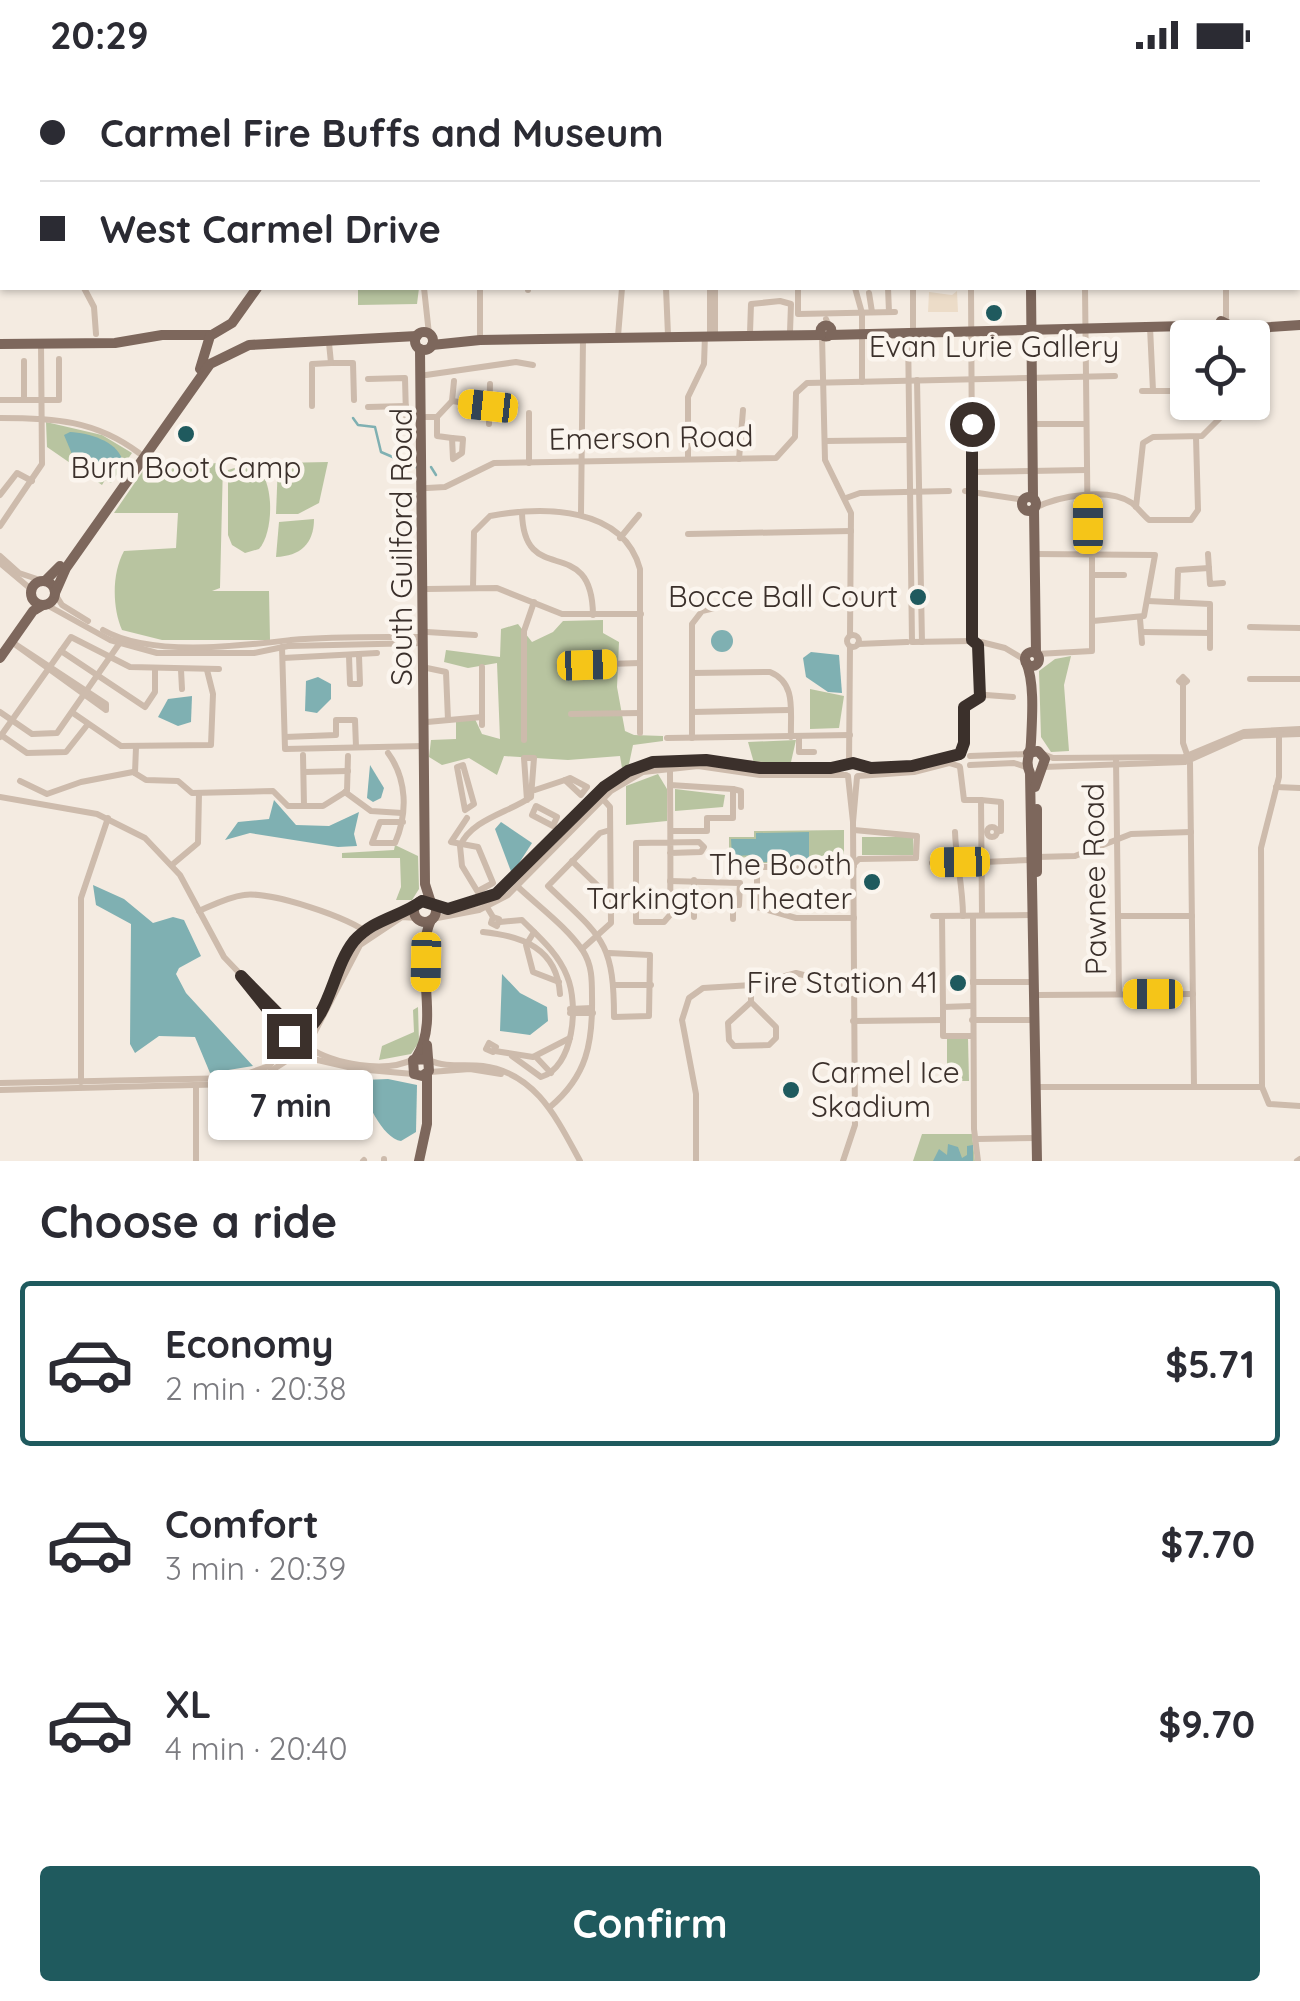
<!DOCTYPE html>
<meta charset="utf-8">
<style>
body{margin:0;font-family:Quicksand,sans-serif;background:#f2f2f3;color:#2b2b33;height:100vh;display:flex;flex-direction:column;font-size:38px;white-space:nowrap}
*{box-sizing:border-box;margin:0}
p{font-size:32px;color:#7c7c81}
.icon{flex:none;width:55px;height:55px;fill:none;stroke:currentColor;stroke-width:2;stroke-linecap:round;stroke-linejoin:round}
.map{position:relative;height:1091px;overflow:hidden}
.details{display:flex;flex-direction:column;background:#fff;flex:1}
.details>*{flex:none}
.hud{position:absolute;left:0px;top:0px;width:1300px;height:220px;box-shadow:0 2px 8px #0004;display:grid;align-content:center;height:220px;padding:0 40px;background:#fff}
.controls{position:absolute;left:1170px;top:250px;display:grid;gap:20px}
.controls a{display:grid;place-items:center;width:100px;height:100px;border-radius:10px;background:#fff;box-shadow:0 2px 8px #0004;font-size:50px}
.end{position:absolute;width:45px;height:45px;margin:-22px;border:12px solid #3b302b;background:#fff;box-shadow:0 0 0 5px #fff}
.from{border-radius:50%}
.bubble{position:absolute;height:70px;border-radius:10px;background:#fff;box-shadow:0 2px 8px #0004;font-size:32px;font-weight:700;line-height:70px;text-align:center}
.car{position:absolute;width:30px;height:60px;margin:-30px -15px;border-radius:12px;box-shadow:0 0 8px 2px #0007;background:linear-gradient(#f5c518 24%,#345 0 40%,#f5c518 0 76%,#345 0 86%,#f5c518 0)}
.hud b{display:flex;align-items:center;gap:35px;height:95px;font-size:38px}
.hud b+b{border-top:2px solid #e1e1e2}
.hud i{width:25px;height:25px;background:#2b2b33}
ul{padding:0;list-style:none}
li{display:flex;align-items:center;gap:30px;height:165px;margin:0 20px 15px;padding:0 20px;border:5px solid transparent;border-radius:10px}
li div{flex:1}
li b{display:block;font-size:38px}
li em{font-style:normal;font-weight:700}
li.active{border-color:#1f5a5e}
li>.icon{width:90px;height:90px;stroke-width:1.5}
h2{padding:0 40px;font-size:45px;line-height:120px}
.primary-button{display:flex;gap:20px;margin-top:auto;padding:20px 40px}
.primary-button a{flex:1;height:115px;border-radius:10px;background:#1f5a5e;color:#fff;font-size:40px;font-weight:700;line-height:115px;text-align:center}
.status{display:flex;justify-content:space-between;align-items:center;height:70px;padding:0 50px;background:#fff;direction:ltr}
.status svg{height:28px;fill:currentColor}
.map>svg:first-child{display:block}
.green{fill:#b8c4a0}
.plaza{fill:#ecdcc8}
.water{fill:#7fb0b2}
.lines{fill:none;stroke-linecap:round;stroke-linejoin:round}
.stream{stroke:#7fb0b2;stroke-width:2.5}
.minor{stroke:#cdbbac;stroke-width:6}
.major{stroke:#7d675c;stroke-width:10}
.highway{stroke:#5c4a42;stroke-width:12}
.route{stroke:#3b302b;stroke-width:12}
.poi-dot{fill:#1f5a5e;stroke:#fbf5ee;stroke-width:4}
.labels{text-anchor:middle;stroke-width:9;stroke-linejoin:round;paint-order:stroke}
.poi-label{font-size:30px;fill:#3b302b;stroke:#fbf5ee;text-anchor:end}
.street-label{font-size:30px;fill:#3b302b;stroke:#fbf5ee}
</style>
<div class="status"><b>20:29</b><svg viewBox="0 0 49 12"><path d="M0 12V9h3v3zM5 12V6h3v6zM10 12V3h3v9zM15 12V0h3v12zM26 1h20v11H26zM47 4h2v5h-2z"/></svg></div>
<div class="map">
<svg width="1300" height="1091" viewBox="0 0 1300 1091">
<rect width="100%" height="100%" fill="#f4ebe1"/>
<g class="green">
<polygon points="1219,0 1300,0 1300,92 1298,2"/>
<polygon points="358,218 419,218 417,234 358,235"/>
<polygon points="46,352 102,365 132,383 111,413 105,410 102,415 47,377"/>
<polygon points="328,392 319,433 298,444 276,444 278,393"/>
<path d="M223,393l-3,125 -8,3h57l1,49h-108l-40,-10c-10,-23 -10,-57 2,-79l52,-3 2,-35h-64l33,-48z"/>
<path d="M251,393c24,10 24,68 8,86l-14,4 -13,-8 -4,-10v-65z"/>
<path d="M314,449c0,25 -14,37 -38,38l3,-35z"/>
<polygon points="603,550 603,563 619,572 617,617 625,661 634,665 663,666 663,671 633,675 629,694 622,698 620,686 568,690 504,686 497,705 469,688 442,695 429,687 431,670 456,669 456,650 475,649 482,664 500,669 497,593 468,598 444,592 446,580 500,587 501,559 518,554 532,572 553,562 563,551"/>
<polygon points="1071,586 1064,615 1069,681 1051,682 1041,667 1039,601 1055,589"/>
<polygon points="810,619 844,626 839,658 810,659"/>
<polygon points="796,670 791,692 754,693 748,672"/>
<polygon points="658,704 667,719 667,751 626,755 626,716"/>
<polygon points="675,719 725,725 723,737 675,741"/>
<polygon points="844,760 844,793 755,793 754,787 729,788 729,767 754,767 754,761"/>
<polygon points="862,767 913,767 914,785 862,785"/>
<polygon points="395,775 418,786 419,819 412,830 396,830 401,817 400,788 342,788 342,783 394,780"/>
<polygon points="418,937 419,972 411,984 379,990 382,976 414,962 413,940"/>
<polygon points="947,969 968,969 969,1011 947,1011"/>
<polygon points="922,1064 972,1064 975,1091 913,1091"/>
</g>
<polygon class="plaza" points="957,221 958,242 928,242 929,222 952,225"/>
<g class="water">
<path d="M70,362c19,1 46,9 52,27l-12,15 -38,-20 -8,-19z"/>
<circle cx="722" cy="571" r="11"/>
<polygon points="811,582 839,585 842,623 828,622 806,607 803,588"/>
<polygon points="318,607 331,614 331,629 317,643 305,641 306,611"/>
<polygon points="192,626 191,652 178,656 158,647 168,629"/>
<polygon points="370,695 384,718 381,728 373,732 367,728"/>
<polygon points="274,730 296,755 329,756 359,742 354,764 357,776 338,777 250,763 225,770 238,752 269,749"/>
<polygon points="501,752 532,773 512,804 495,759"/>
<polygon points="809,762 809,791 756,792 756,785 732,786 731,769 756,769 756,763"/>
<polygon points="93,815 124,829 153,853 173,847 184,850 201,886 179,898 176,904 186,923 253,996 210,1003 195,967 159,966 135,983 130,974 131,854 96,835"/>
<polygon points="502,904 520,923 547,937 548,951 530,965 500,961"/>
<path d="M388,1009l29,6 -1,47 -15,9c-18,-2 -39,-44 -38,-61z"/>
<polygon points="948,1074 958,1077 962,1088 967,1085 967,1076 973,1075 973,1091 933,1091 939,1079 947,1085"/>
</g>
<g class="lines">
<g class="stream">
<polyline points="701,2 703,0"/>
<polyline points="353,348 358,355 375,357 381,382 416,397"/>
<polyline points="431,397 436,405"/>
</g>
<g class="minor">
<polyline points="555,0 556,2"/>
<polyline points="827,0 827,2"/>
<polyline points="968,0 968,2"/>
<polyline points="1091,0 1091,2"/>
<polyline points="1144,0 1144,2"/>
<polyline points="1197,0 1197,2"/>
<polyline points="0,1 3,0"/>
<polyline points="17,2 24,0"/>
<polyline points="38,2 45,0"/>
<polyline points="0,8 2,7"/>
<polyline points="0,16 2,15"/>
<polyline points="1298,35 1300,39"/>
<polyline points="1298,92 1300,89"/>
<polyline points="0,110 2,110"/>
<polyline points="0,190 2,189"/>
<polyline points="84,218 94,237 96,264"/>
<polyline points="424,218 429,264"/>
<polyline points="528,218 528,220"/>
<polyline points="666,218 668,265"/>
<polyline points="710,218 710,264"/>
<polyline points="715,218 715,264"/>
<polyline points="798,218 798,244 895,242"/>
<polyline points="855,218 862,243 862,312"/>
<polyline points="888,218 889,242"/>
<polyline points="913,218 913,260"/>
<polyline points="971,218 973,566"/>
<polyline points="1085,218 1088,483"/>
<polyline points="1226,218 1226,252"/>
<polyline points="869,223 872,242"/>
<polyline points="826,249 829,257"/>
<polyline points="1150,257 1153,321"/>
<polyline points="908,261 912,572 972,571"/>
<polyline points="750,263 751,234 780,231 791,234 790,262"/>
<polyline points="618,266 622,218"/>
<polyline points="822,266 825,390 851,443 850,565"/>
<polyline points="480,270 480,218"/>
<polyline points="329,273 331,293 353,293 354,330"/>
<polyline points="24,291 24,330"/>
<polyline points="426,305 516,292 533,295"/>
<polyline points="368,309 405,308 406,346"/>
<polyline points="917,310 922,572"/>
<polyline points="1142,321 1174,321"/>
<polyline points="0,330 59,330 59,289"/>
<polyline points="452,331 488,336"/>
<polyline points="312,336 312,294 331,293"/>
<polyline points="368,337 406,336"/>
<polyline points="529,343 529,393"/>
<polyline points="426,347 437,347 452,331 454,311"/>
<polyline points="437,347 437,366 452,368"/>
<path d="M0,348c54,0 95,2 139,35"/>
<polyline points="489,354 490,314"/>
<polyline points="1031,354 1086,354"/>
<polygon points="452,368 463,369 462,383 453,389"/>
<polyline points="825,371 908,370"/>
<polyline points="688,389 688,327 704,294 705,265"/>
<polyline points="739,389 743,340"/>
<polyline points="972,402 1087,400"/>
<polyline points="427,418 445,417 494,393 776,388 795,367 796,323 807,313 1115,306"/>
<polyline points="965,421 1024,430"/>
<polyline points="0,425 17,403 32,411"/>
<polyline points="846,428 860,423 949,421"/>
<polyline points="1136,437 1143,373 1153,367 1202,366 1220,348 1223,332"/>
<path d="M1035,438c23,-12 73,-21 97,-5 6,5 11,12 17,17h42l7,-10 -2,-73"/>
<path d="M522,443c2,77 70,18 71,102"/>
<polyline points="581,443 583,268"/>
<polyline points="0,456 42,394 41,273"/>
<polyline points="688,464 851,461"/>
<polyline points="620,468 639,445"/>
<polyline points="1035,484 1155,485 1144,546 1093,551"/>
<polyline points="1208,484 1210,514 1223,513"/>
<polyline points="0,486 19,503 43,511"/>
<polyline points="0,493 32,520"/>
<polyline points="1093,505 1124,505"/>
<path d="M473,518l1,-56 16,-16c53,-10 133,-10 150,53v164"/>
<polyline points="427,519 497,518 562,544 641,544"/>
<polyline points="55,524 62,535 88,551"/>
<polyline points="1177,529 1178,500 1209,498"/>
<polyline points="1148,531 1210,534 1210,578"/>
<polyline points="45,534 110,570 157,583 254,583 288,576 423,573"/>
<polyline points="1140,549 1142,573"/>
<polyline points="1250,557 1300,558"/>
<path d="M103,560c47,27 136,16 188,10 43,-4 88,-3 131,-3"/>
<polyline points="427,562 475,565"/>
<polyline points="1143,562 1210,563"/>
<circle cx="853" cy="571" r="6"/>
<polyline points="12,572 106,634 106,640 16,575"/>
<polyline points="981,572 1005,578 1025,590"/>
<polyline points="858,574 907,572"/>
<polyline points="978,575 979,627"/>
<polyline points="282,577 285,679 425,676"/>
<polyline points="61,581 145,637 155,622 155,600"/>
<polyline points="1037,584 1092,581 1092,484"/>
<polyline points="349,586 350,614 360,614 359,586"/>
<polyline points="283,588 377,583"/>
<polyline points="576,595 640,593"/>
<polyline points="482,597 482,655"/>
<polyline points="427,598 446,602 448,650"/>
<polyline points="181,600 182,619"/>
<path d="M692,603l78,-1c27,11 20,40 21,65"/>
<polygon points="1183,607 1187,611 1183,614 1179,611"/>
<polyline points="1250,609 1300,609"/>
<polyline points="1183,614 1183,673 1190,693 1194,1017"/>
<polyline points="966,634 986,625 1013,627"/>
<polyline points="0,642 32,664 57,663 119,574"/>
<polyline points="692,642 790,640"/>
<polyline points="73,643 121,676 211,675 213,624 207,600"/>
<polyline points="571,644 640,643"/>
<polyline points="427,652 482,647"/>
<polyline points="1279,664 1279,707 1261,778 1262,1017 1269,1034 1300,1036"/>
<polyline points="1,665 27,683 66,682 88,654"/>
<polyline points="0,667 71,567 130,597 219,599"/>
<polyline points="285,667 336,665 336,650 355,650 356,677"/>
<polyline points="799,667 799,682 814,682"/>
<polyline points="667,668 850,665"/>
<polyline points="692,668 692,554 702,541 719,537"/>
<polyline points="524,670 524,561 534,532"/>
<path d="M388,683c19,26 20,60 7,90h-23l8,-21h23"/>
<polyline points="960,684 966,634"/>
<polyline points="1043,684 1053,688 1184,687 1244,662 1300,659"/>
<polyline points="303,685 304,736"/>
<polyline points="970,686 1027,684"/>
<polyline points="1116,689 1119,924"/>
<path d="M670,693c0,49 1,100 0,152l-6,7h-28v-79l63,-1 5,5 -3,5 -31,1"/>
<polyline points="849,694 850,577"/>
<polygon points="463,695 474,734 465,740 457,697"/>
<polyline points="859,695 912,696 958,685"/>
<polyline points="970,695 1014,693 1026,697"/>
<polyline points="960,697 964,730 981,730 982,845"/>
<polyline points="1043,697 1185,692 1243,666 1300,664"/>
<polyline points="304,702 348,701"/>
<polyline points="135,703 136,677"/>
<polyline points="848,706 853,752"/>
<polyline points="858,706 914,702 949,693 959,696"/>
<polygon points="570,708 587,717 581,725 565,710"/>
<polyline points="20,711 47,724 81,712 133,702 146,710 178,711 192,723 273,721 288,736 323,736 347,721 348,686"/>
<polyline points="670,715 733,719"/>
<polyline points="1276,717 1300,718"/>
<polyline points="535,720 565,710"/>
<polyline points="345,722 371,741 402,743"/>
<polyline points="0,727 97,744 145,768 180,805 224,887 299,966"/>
<polyline points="981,730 1001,732 1001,761 997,761"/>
<polygon points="536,736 557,747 553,756 532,745"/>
<polyline points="467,748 451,772 478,777 493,813 480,820"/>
<circle cx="992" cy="762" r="5"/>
<polyline points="854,760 917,766 916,788 859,789 854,794"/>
<polyline points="671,761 707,761 707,748 733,748 733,719 741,721 741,737"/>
<path d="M955,762c1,29 8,54 8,84"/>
<polyline points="1037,787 1075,786 1131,764 1191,762"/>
<polyline points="572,791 599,817 611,821"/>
<polyline points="984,792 1030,790"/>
<polyline points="932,793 978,792"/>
<polyline points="173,794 198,773 199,723"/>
<polyline points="854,796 757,797 757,837 796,848 854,848"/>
<polyline points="694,810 694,847"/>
<polyline points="670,811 740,813 739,835 694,835"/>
<path d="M517,816c21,20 50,41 66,65 9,14 9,29 9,45 1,47 -5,80 -42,111"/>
<path d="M434,835c64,29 138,-99 186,-129 61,-38 156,3 227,-11"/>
<path d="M199,841c14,-6 29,-14 45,-16 25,-4 109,23 126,40"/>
<polyline points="933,846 1031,845"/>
<polyline points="942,846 943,937"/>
<polyline points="973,846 974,1059 978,1091"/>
<polyline points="1118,846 1192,846"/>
<path d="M493,847l-2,6 6,3 2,-7 -6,-2 -31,-51 -2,-20c12,-27 48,-33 71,-49l3,-39h-10l3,42"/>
<polyline points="432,849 479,840 508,825 611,721 643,702 698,696 760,705 846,705"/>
<polyline points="733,849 733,835"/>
<path d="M500,852l22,-2c17,17 36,33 45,56 12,29 7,91 -26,101l-29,-21"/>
<path d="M483,862c39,4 74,16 77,62"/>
<polyline points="534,862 526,875 533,902 559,912"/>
<polyline points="582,879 611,853 610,737 602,728"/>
<path d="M609,883l41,2 -1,61 -35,1c0,-77 -13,-80 -66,-131l52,-53 10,-3"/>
<polyline points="242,907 287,959 288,973"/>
<polyline points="972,912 1032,912"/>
<polyline points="614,915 651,915"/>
<polyline points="1037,925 1193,924"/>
<polyline points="751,932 728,953 729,970 734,976 769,975 776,968 776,957 751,932 751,915"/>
<polyline points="972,936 943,937 943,966 972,966"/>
<polyline points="570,939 592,938"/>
<polyline points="570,943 593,943"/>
<polyline points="972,950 1033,950"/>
<polyline points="853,951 943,950"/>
<path d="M300,966c32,-20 31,-68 55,-95 17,-20 40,-24 61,-36"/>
<polygon points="489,973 496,977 493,982 486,979"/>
<polyline points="308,975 360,875 402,847 417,848"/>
<path d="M308,977c25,17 77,27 106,12"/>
<polyline points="495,981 533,987 570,968"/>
<polyline points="300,986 357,999 413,1004"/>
<polyline points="536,987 551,1003"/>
<path d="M429,990c16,8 37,4 54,6 53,7 74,53 97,95"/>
<polyline points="430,1002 470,999 501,1004"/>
<polyline points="81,1012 81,828 108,748"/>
<polyline points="0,1013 235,1008 269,996 287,974"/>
<polyline points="196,1015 196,1091"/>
<polyline points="1038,1017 1262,1017"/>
<polyline points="0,1020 233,1014 263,1006 294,986"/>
<polyline points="322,1033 354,1033 357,999"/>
<polyline points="977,1069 1035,1068"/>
<polyline points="363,1091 364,1090"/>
<polyline points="384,1091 384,1089"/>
<polyline points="696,1091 696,1024 682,950 689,928 703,918 752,915 796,903 853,918"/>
<polyline points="843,1091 855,1055 853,752 857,707"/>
<polyline points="1297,1091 1300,1089"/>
</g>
<g class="major">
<polyline points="1030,0 1030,2"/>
<polyline points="410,2 412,0"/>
<polyline points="1031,218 1033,428"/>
<circle cx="826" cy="261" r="5.5"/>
<polyline points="1228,260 1300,255"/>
<circle cx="424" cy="271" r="9"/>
<polyline points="830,265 1186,256 1211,257 1223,263 1229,255 1221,251 1217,259"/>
<polyline points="0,274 115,273 162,265 210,265"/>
<polyline points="432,275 480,270 821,265"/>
<polyline points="420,279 425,814 431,833"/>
<polyline points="200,299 210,266 232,253 257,218"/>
<circle cx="1029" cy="434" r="7"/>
<polyline points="1034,439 1036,583"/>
<polyline points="45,511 60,496"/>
<circle cx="43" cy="523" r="12"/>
<polyline points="55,523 66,498 210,294 249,275 417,266"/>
<circle cx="1032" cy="589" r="7"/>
<polyline points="0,588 33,541 43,535"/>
<path d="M1026,592c9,21 6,57 5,80 0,14 -7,17 -1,31l7,388"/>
<polyline points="1028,683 1038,681 1045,689 1035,717"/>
<polyline points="1037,739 1037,802"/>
<circle cx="425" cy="841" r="11"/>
<path d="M416,988c26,-39 -4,-97 15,-138"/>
<polyline points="427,989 413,990 414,1004 422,1006 429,1001 427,975"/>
<polyline points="419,1091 427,1054 427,1004"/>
</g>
<g class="highway">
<polyline points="94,2 101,0"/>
<polyline points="137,2 144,0"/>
<polyline points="0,36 2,35"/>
<polyline points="0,50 2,49"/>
</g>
</g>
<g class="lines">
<path class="route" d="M289,966l-48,-60 59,60c31,-20 32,-67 54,-95 19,-22 46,-24 68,-40l26,8 48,-15 108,-107 24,-16 25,-9 53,-2 54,8h71l22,-5 18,5 41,-2 48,-12 4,-11v-36l16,-10 -2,-52 -6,-5v-216"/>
</g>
<g class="poi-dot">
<circle cx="994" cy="243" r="10"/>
<circle cx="186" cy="364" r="10"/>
<circle cx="918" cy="527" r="10"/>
<circle cx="872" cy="812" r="10"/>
<circle cx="958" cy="913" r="10"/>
<circle cx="791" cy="1020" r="10"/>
</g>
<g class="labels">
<g class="poi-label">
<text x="994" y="287" text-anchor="middle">Evan Lurie Gallery</text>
<text x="186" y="408" text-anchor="middle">Burn Boot Camp</text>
<text x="898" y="537">Bocce Ball Court</text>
<text x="852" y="805">The Booth<tspan x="852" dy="34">Tarkington Theater</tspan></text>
<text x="938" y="923">Fire Station 41</text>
<text x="811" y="1013" text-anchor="start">Carmel Ice<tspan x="811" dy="34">Skadium</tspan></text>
</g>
<g class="street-label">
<text transform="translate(651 368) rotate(-1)" y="10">Emerson Road</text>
<text transform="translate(402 477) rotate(-90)" y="10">South Guilford Road</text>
<text transform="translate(1095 809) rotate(-91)" y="10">Pawnee Road</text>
</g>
</g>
</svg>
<div class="controls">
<a><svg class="icon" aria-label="locate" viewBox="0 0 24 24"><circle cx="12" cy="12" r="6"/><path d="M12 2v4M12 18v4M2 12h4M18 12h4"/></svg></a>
</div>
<i class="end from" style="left:972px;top:354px"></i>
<i class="end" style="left:289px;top:966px"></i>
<div class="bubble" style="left:208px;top:1000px;width:165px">7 min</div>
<i class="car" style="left:488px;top:336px;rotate:276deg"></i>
<i class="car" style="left:1088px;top:454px;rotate:0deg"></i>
<i class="car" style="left:587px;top:595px;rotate:88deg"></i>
<i class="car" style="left:960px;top:792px;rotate:269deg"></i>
<i class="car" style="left:426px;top:892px;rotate:181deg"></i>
<i class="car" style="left:1153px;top:924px;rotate:270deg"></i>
<div class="hud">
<b><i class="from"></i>Carmel Fire Buffs and Museum</b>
<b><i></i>West Carmel Drive</b>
</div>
</div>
<section class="details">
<h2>Choose a ride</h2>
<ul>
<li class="active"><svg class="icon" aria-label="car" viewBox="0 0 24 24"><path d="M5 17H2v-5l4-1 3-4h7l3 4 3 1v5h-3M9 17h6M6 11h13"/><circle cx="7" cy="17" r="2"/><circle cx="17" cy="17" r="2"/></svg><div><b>Economy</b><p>2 min · 20:38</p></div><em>$5.71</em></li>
<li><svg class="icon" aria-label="car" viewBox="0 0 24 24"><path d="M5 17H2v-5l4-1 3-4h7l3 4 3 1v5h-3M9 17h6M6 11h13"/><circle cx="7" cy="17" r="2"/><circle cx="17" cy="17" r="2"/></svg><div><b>Comfort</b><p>3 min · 20:39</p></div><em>$7.70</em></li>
<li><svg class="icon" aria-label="car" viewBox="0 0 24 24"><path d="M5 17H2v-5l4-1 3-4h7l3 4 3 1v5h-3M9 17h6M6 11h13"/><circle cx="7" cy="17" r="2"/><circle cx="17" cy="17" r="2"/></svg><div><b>XL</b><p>4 min · 20:40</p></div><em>$9.70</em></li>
</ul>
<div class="primary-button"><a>Confirm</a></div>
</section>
